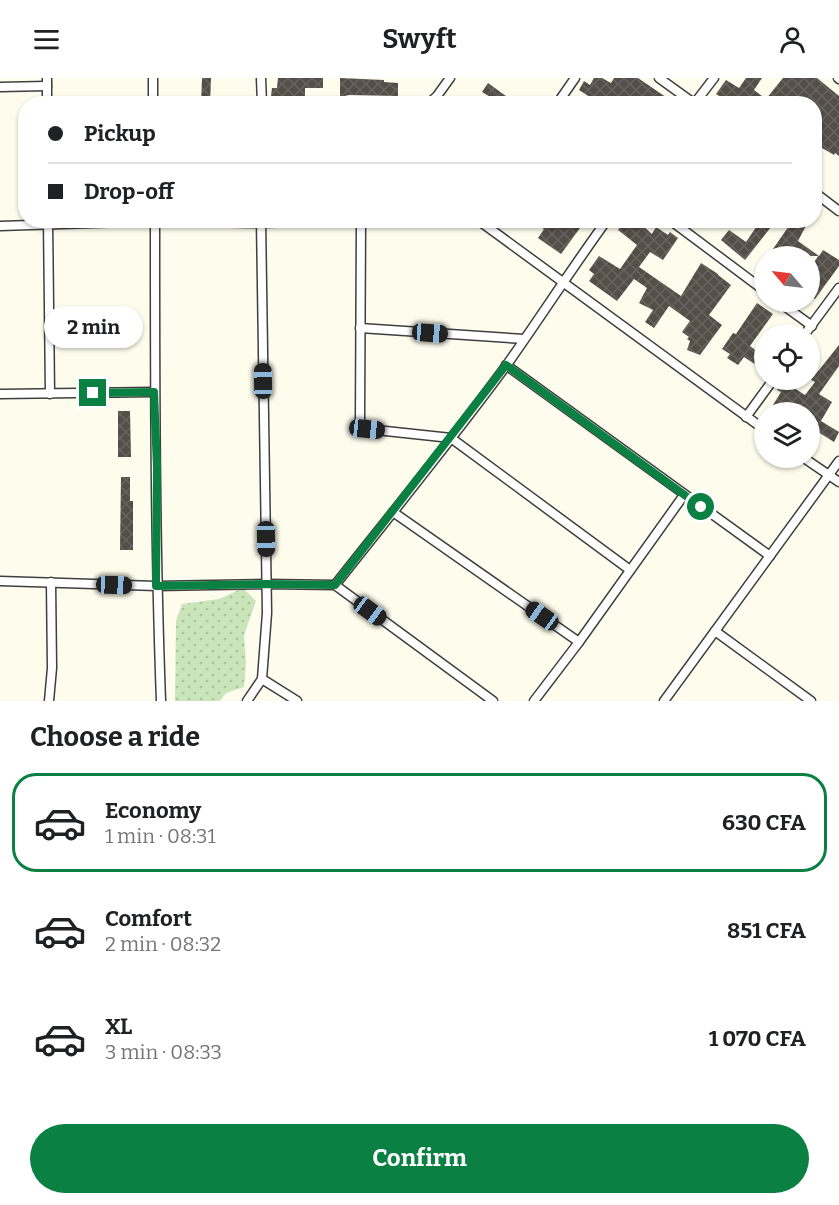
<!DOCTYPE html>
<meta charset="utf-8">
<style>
body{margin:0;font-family:Bitter,serif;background:#f6f6f6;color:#202124;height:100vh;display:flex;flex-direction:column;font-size:22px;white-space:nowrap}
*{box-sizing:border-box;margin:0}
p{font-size:20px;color:#757577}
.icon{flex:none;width:33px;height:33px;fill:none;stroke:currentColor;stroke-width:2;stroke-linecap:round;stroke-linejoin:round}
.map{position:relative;height:623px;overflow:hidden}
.sheet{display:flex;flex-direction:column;background:#fff;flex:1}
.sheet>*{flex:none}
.top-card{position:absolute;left:18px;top:18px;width:804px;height:132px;border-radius:24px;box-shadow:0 2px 4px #0004;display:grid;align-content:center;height:132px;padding:0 30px;background:#fff}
.needle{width:39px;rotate:298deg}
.fabs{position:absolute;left:754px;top:168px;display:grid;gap:12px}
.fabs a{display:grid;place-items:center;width:66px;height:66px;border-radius:50%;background:#fff;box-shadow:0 2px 4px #0004;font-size:30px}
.end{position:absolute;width:27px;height:27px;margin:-14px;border:8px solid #0b8043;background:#fff;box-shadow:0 0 0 3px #fff}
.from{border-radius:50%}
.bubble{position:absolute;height:42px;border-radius:21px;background:#fff;box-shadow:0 2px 4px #0004;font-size:20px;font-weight:700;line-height:42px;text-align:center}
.car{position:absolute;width:18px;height:36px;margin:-18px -9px;border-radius:8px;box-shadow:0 0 4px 2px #0007;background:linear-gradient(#222 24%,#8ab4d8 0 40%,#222 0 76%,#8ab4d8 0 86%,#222 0)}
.top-card b{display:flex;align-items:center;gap:21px;height:57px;font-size:22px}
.top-card b+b{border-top:2px solid #e0e0e0}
.top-card i{width:15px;height:15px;background:#202124}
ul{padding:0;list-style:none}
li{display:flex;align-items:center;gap:18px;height:99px;margin:0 12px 9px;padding:0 18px;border:3px solid transparent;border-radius:24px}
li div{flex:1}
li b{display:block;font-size:22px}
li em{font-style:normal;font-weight:700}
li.active{border-color:#0b8043}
li>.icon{width:54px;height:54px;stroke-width:1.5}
h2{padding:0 30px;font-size:27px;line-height:72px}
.cta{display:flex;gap:12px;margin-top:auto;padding:12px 30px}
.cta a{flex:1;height:69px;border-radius:36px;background:#0b8043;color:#fff;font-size:24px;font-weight:700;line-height:69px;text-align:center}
header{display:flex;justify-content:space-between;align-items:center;height:78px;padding:0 30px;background:#fff;font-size:27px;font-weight:700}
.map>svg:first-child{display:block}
.grass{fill:url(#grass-dots)}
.building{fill:url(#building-cross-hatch)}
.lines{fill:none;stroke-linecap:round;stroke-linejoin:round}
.street-casing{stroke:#3f3f3f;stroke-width:11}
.street{stroke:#fff;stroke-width:8}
.route{stroke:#0b8043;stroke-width:8}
</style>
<header><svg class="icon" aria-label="menu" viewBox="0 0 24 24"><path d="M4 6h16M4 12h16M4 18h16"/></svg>Swyft<svg class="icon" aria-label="person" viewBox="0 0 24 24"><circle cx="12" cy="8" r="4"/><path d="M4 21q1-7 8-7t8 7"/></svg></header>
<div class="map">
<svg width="839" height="623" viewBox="0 0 839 623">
<defs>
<pattern id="grass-dots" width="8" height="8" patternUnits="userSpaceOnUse" patternTransform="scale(1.5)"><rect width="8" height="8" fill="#cae5b9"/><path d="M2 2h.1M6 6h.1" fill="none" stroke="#acc39e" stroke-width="1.8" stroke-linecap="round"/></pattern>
<pattern id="building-cross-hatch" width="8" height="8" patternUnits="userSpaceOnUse" patternTransform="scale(1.5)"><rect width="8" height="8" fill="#544e49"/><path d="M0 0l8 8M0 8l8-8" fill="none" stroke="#68635f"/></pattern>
</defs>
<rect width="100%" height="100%" fill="#fefcec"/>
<polygon class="grass" points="243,510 256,523 244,557 246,585 244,609 226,615 220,623 175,623 176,543 182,526 219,521"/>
<g class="building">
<polygon points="202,0 211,0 210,26 201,26"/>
<polygon points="278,0 323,0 323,10 305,10 305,19 271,18 272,10 277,10"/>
<polygon points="340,0 384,2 384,4 398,5 398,18 349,17 340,19"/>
<polygon points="594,0 602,0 611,5 614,0 638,0 676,26 590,26 593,21 579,12 584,3 590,7"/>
<polygon points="746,0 762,0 754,12 766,21 783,0 817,0 839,18 839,78 835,75 834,77 822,70 814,79 814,26 724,26 726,22 716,16 726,2 739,10"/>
<polygon points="488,5 510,21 507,26 493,26 495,22 482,14"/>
<polygon points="530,142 564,142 570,147 571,144 580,150 561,176 538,160 544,151"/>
<polygon points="626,142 636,142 652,156 656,149 668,157 670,154 678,160 663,182 650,174 639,189 681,218 701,185 718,196 718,197 731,207 709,237 722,247 700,277 687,272 690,263 687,261 689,259 682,254 690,243 669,228 654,250 645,244 653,232 639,225 647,210 634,201 617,223 589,203 594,196 589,192 599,178 620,191 637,167 618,152"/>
<polygon points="761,142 771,149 745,182 721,162 729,152 746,164"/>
<polygon points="793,142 809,142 798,163 819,178 823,172 839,182 839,188 815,221 810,218 810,191 818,178 785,178 773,171"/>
<polygon points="757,225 773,236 750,268 762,277 756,287 744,279 738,287 727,280 730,276 722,271 733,255 736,256"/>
<polygon points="839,267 839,288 819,316 832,324 821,343 839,354 834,364 810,349 810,334 785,334 773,327 781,314 777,312 783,303 805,317 815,304 811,302"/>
<polygon points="118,333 130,333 131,379 118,379"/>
<polygon points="121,399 130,399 130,423 133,423 133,472 120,472"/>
</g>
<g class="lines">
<defs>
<g id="street">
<polyline points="47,0 47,26"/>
<polyline points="153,0 153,26"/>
<polyline points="261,0 262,26"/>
<polyline points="659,0 695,26"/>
<polyline points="838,0 839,1"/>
<polyline points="0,9 47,8"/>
<polyline points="428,26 437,18 450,0"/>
<polyline points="557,26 575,0"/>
<polyline points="694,26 714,0"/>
<polyline points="814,114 839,133"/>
<polyline points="48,142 50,316"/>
<path d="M155,142c0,161 0,321 6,481"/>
<polyline points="361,142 360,342 362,348 367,351 451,360 630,492"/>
<polyline points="478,142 765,352"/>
<polyline points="670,142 765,213"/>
<polyline points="0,148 155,143 261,145 351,142"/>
<polyline points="779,224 812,248"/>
<polyline points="360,250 524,261"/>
<polyline points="805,256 839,210"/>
<polyline points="506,287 770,478"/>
<polyline points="0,316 154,314"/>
<polyline points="746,339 773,302"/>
<polyline points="804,380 839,404"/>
<polyline points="393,434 579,564"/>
<polyline points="0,503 156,508 266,506 335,507 493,623"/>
<path d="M335,507c57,-72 116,-144 171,-219 34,-48 66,-98 101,-146"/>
<polyline points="715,553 811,623"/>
<polyline points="262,601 297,623"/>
<polyline points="49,623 52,590 51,504"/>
<polyline points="247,623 262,601 267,535 261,142"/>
<polyline points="534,623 579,564 684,417"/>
<polyline points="664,623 839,383"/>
</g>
</defs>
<use href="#street" class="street-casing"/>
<use href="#street" class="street"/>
</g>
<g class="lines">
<polyline class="route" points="93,315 154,314 157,390 156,508 266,506 335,507 506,287 701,429"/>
</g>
</svg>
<div class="fabs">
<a><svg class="needle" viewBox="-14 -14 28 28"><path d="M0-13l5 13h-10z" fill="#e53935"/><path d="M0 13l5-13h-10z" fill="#757577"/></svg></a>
<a><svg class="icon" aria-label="locate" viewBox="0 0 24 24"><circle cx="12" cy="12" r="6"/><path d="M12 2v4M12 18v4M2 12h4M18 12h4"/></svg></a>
<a><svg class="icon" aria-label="layers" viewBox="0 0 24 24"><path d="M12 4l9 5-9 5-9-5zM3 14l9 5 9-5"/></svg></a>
</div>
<i class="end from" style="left:701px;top:429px"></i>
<i class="end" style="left:93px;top:315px"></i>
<div class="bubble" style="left:44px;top:228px;width:99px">2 min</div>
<i class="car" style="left:430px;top:255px;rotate:94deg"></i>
<i class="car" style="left:263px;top:303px;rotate:359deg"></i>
<i class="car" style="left:367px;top:351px;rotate:96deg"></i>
<i class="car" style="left:266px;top:461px;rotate:179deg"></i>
<i class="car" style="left:114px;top:507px;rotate:92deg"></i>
<i class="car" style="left:370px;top:533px;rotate:126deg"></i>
<i class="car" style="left:542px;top:538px;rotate:305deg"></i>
<div class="top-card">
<b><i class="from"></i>Pickup</b>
<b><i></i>Drop-off</b>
</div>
</div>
<section class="sheet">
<h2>Choose a ride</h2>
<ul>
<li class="active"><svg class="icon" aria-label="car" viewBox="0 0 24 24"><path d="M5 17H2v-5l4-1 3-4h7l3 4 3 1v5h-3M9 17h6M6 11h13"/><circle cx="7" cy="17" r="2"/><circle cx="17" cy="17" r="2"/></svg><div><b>Economy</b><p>1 min · 08:31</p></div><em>630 CFA</em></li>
<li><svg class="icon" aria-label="car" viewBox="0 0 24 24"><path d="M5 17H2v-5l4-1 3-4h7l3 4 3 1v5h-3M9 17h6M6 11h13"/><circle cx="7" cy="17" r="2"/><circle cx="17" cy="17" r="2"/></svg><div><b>Comfort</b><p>2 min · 08:32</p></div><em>851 CFA</em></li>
<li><svg class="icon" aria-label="car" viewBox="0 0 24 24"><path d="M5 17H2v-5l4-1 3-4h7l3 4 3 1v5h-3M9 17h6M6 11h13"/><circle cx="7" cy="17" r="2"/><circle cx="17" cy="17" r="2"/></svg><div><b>XL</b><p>3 min · 08:33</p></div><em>1 070 CFA</em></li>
</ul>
<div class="cta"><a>Confirm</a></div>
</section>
